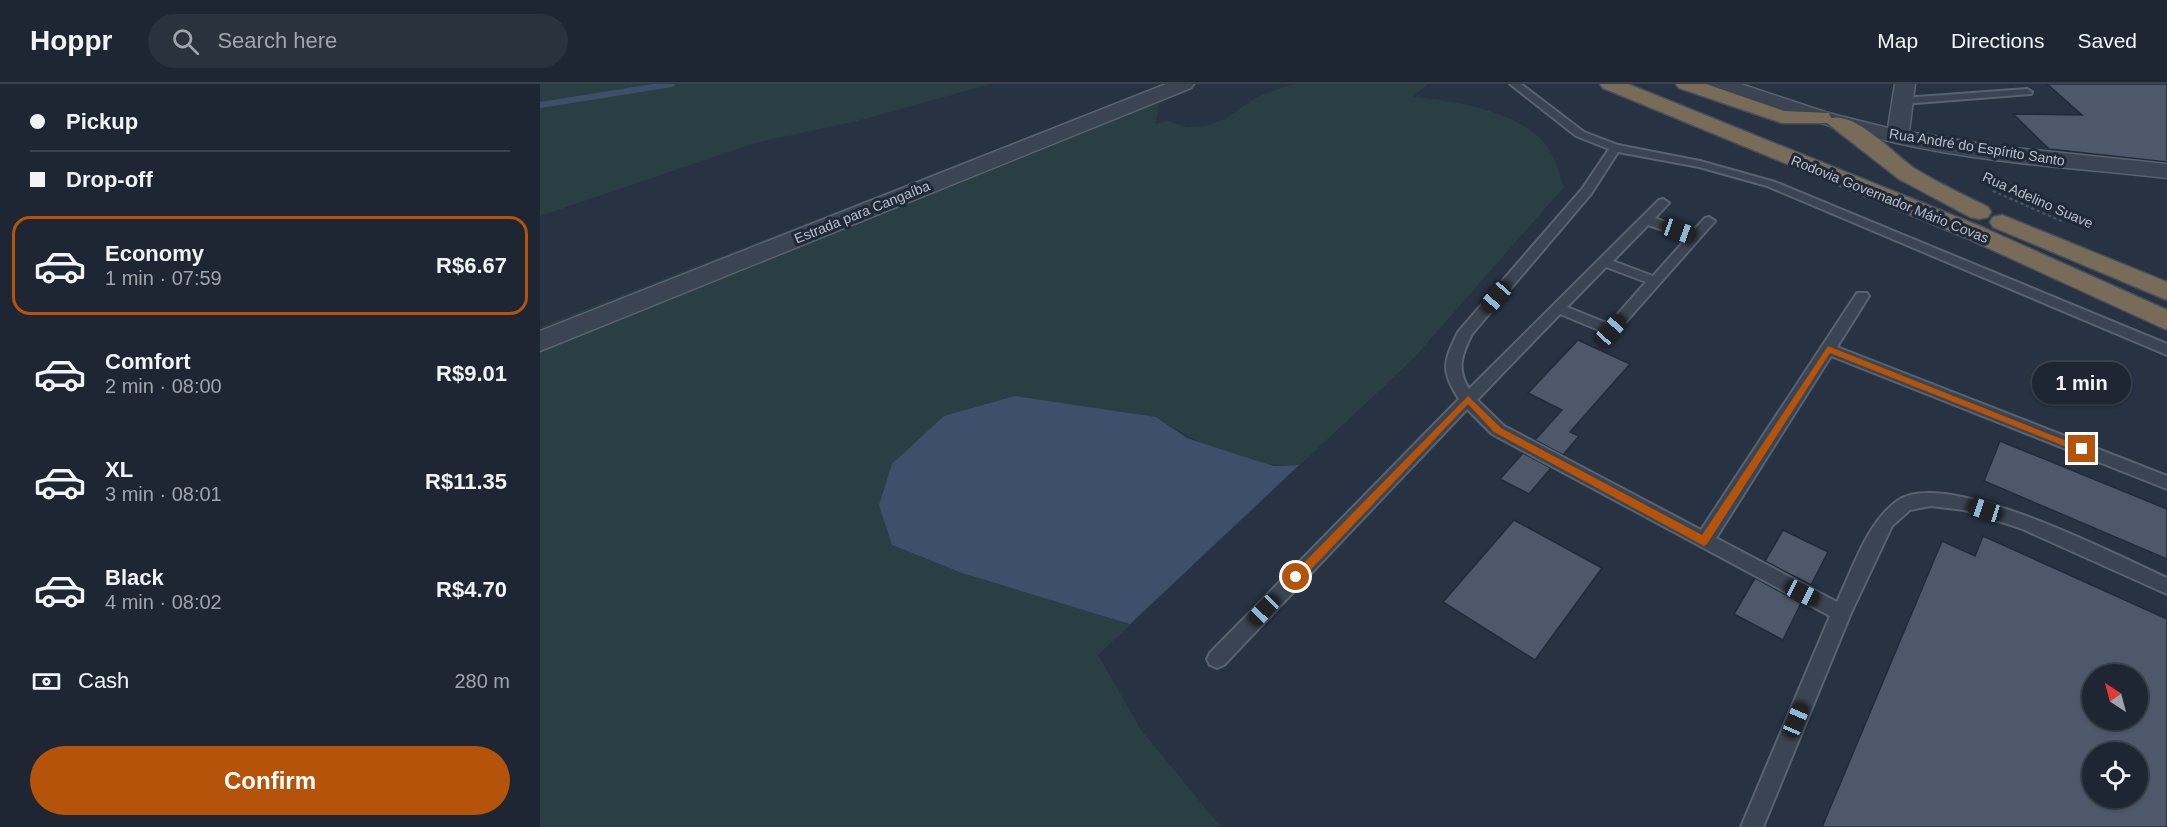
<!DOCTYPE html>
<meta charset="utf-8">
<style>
body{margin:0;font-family:Arial,sans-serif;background:#2a323e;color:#f1f3f6;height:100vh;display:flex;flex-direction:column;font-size:22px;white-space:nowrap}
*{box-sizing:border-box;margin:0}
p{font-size:20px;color:#a0a5ac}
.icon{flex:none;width:33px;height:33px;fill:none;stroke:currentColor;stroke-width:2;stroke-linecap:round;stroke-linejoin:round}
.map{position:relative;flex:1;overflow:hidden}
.details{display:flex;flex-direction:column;background:#1d2632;width:540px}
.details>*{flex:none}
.top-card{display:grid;align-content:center;height:132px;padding:0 30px;background:#1d2632}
.needle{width:39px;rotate:324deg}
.fabs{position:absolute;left:1542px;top:580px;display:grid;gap:12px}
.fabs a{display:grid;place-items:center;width:66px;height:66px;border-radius:50%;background:#1d2632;box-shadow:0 2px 4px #0004,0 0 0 2px #3b434d;font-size:30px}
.end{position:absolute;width:27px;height:27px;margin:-14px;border:8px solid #b45309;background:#fff;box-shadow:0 0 0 3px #fff}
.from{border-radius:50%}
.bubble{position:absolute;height:42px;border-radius:21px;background:#1d2632;box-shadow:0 2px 4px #0004,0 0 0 2px #3b434d;font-size:20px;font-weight:700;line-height:42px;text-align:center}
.car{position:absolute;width:18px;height:36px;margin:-18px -9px;border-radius:8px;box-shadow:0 0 4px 2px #0007;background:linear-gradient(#222 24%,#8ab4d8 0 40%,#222 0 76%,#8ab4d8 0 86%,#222 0)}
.top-card b{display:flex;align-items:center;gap:21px;height:57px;font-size:22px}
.top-card b+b{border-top:2px solid #3b434d}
.top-card i{width:15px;height:15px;background:#f1f3f6}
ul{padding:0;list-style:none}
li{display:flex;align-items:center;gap:18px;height:99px;margin:0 12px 9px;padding:0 18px;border:3px solid transparent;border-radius:18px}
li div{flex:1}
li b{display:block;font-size:22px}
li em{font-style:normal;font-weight:700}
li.current{border-color:#b45309}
li>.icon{width:54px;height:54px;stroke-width:1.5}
.pay{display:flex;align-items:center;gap:15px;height:66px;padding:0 30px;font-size:22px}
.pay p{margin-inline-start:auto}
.primary-button{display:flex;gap:12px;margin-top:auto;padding:12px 30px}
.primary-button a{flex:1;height:69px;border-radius:36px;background:#b45309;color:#fff;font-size:24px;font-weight:700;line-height:69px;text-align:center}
header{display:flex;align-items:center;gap:36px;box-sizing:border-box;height:84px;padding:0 30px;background:#1d2632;border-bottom:2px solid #3b434d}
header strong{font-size:28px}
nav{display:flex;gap:33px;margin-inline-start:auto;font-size:21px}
.search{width:420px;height:54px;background:#2a323e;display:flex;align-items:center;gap:15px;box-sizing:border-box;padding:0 21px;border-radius:33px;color:#a0a5ac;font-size:22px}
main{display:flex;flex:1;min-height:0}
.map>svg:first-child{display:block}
.green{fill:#293f43;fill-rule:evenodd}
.water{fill:#3d4f6a}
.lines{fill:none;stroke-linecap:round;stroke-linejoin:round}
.stream{stroke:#3d4f6a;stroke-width:6}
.building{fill:#4d596b;stroke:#222b39;stroke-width:1.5;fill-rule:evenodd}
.service-casing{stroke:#59626f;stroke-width:4}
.minor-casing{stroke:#59626f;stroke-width:3}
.tertiary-casing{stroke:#59626f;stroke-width:3}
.motorway-casing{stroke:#464f5c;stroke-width:3}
.path{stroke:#475c60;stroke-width:2;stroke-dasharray:3 3;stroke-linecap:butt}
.service{fill:#3b4452;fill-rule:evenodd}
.minor{fill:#3b4452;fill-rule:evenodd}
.tertiary{fill:#3b4452;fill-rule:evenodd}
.motorway{fill:#786c58;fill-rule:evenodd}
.route{fill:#b45309}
.labels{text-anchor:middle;stroke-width:6;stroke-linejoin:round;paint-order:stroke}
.far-street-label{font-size:14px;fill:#b8bfcc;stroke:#202937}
</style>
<header>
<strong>Hoppr</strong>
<div class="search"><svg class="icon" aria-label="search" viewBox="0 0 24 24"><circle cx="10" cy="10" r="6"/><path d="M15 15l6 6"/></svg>Search here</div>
<nav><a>Map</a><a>Directions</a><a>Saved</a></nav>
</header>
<main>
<section class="details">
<div class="top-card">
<b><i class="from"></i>Pickup</b>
<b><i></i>Drop-off</b>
</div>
<ul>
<li class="current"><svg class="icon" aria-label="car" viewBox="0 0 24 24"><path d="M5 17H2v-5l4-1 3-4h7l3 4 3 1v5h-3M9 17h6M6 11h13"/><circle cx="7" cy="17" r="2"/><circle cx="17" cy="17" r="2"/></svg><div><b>Economy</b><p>1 min · 07:59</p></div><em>R$6.67</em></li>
<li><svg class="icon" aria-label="car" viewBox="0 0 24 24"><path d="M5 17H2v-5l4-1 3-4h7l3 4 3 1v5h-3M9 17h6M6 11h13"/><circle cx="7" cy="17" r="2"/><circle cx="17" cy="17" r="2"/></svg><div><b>Comfort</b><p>2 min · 08:00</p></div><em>R$9.01</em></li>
<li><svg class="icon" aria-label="car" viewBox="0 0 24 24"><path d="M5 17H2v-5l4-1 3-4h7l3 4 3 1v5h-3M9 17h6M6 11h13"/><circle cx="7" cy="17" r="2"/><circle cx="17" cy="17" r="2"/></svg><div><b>XL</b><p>3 min · 08:01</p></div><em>R$11.35</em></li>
<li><svg class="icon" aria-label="car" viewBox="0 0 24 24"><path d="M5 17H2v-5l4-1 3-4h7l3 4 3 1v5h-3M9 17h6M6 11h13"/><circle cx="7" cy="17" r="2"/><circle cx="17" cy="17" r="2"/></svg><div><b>Black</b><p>4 min · 08:02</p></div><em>R$4.70</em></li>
</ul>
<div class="pay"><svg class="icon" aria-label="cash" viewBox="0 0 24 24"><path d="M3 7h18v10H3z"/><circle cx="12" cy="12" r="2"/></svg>Cash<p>280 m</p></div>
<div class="primary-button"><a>Confirm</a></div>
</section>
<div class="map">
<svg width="1627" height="743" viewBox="0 0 1627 743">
<rect width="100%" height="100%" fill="#273242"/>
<g class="green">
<polygon points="0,0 451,0 317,37 215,59 0,132"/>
<path d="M624,0l-9,40 13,-3 19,6 18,-1 20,-7 32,-22 35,-13h136l-15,13c39,3 112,15 135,51 8,11 11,26 16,39l-151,172 -315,296 43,75 80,97h-681v-500zM616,333c40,27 93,51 142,48l-168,158 -168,-50 -70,-28z"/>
</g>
<polygon class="water" points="475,312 616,333 647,354 689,368 734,382 759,381 590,540 422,489 352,461 339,421 352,380 404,332"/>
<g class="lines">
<polyline class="stream" points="0,21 132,0"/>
</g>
<g class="building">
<polygon points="1507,0 1627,0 1627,78 1509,65 1473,30 1542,31"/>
<polygon points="1038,256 1090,280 1030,348 1039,352 1023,371 995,356 1022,326 988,309"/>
<polygon points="1460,357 1627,425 1627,475 1444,397"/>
<polygon points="983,369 1011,384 989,410 960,395"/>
<polygon points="974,436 1062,484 995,576 903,518"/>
<polygon points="1243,446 1288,468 1271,501 1225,477"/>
<path d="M1443,452l184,83v208h-345l120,-286 33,15zM1552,591h46v45h-46zM1552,669h46v45h-46z"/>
<polygon points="1215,494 1261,519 1243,556 1194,530"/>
</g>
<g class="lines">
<defs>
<g id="service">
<path d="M970,0h11l63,48 34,13 82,16 75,21 392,162v11l-400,-169 -68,-19 -81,-15 -27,42 -119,140c-10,20 -16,34 -3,55l190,-189 4,-1 6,4 -14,15 37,14 13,-14 4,-1 6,4 -99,112h-10l-46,-19 -83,86 27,26 197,104 156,-237h10l2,3 -32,51 330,129v13l-336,-133 -115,182 121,64c16,-34 30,-79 60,-101 48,-35 219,54 270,77v16l-147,-66 -56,-18 -33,-4 -21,4 -18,16 -41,87 -88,214h-22l89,-211 -338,-182 -25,-25 -243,256 -7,3 -7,-3 -3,-6 3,-6 249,-254c-19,-29 -15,-38 -1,-67l124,-143 27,-40 -33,-13zM1108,141l39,13 -34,38 -40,-15zM1066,183l40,15 -37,42 -42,-17z"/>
<polygon points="1487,5 1492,8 1491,10 1363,20 1358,17 1363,14"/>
</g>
<path id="minor" d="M1171,0h30l87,29 60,15 7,-44h20l-6,48 86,14 172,18v14c-90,-10 -182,-15 -270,-35 -63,-14 -123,-34 -183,-55z"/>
<polygon id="tertiary" points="626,0 654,0 651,4 0,267 0,247"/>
<g id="motorway">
<polygon points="1060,0 1088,0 1442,143 1627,226 1627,246 1424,153 1063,4"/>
<path d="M1136,0h30l78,27 45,2 2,5c27,-6 65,39 86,52 23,14 47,25 71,37l3,5 -3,5 -9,2 -9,-2 -71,-38 -72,-56h-45l-103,-35z"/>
<polygon points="1462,131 1627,198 1627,216 1453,143 1450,138 1453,133"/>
</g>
</defs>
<use href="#service" class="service-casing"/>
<use href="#minor" class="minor-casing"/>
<use href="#tertiary" class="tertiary-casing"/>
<use href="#motorway" class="motorway-casing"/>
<polyline class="path" points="1453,107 1523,138"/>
<use href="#service" class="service"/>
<use href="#minor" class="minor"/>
<use href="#tertiary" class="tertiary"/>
<use href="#motorway" class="motorway"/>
</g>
<polygon class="route" points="1288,262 1547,365 1539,368 1290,269 1167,460 1164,462 954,348 928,320 760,497 752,497 750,493 928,312 961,344 1162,451"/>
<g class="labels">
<g class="far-street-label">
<text transform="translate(1437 63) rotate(9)" y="5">Rua André do Espírito Santo</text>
<text transform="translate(1350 115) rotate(22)" y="5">Rodovia Governador Mário Covas</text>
<text transform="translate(1498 116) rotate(24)" y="5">Rua Adelino Suave</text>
<text transform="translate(322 128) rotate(-22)" y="5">Estrada para Cangaíba</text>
</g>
</g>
</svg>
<div class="fabs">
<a><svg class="needle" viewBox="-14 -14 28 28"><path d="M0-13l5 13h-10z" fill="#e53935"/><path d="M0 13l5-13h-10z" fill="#a0a5ac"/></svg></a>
<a><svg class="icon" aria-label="locate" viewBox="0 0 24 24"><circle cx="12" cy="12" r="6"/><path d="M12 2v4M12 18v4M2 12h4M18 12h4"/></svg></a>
</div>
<i class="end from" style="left:756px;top:493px"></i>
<i class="end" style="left:1542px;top:365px"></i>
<div class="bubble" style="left:1492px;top:278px;width:99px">1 min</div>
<i class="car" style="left:1139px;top:147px;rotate:110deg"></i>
<i class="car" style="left:956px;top:213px;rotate:221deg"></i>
<i class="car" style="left:1071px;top:246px;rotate:42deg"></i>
<i class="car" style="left:1445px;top:426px;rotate:288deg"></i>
<i class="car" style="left:1262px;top:509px;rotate:117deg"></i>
<i class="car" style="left:724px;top:526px;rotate:224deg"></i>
<i class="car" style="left:1256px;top:636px;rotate:23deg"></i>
</div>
</main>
